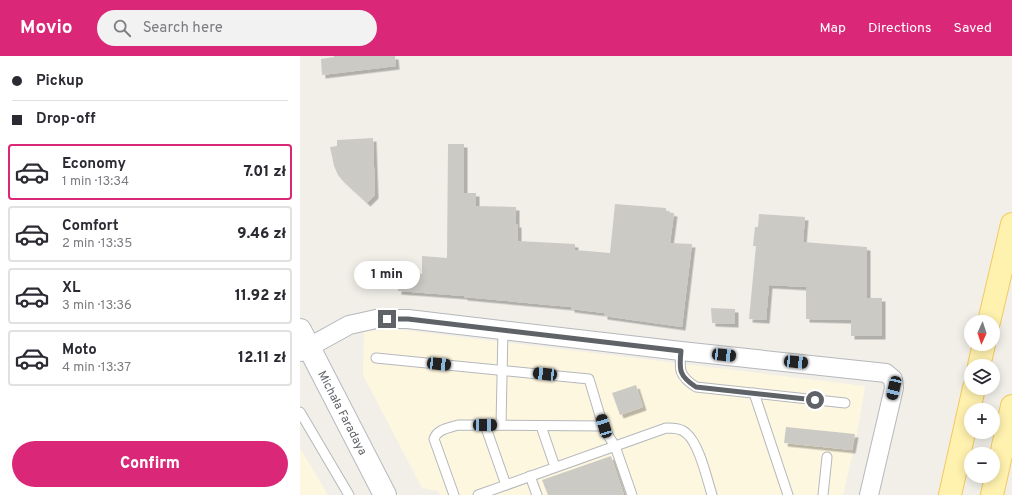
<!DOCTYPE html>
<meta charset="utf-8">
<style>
body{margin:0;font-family:Overpass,sans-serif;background:#f2f2f3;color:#2b2b33;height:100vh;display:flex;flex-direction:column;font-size:15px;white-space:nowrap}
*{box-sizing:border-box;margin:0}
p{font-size:13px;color:#7c7c81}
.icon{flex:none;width:22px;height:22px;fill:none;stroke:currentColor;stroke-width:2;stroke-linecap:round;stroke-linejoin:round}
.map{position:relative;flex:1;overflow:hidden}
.side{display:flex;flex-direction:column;background:#fff;width:300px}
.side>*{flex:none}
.banner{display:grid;align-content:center;height:88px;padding:0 12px;background:#fff}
.needle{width:26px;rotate:183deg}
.fabs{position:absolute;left:664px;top:259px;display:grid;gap:8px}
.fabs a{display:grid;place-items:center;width:36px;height:36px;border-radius:50%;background:#fff;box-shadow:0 2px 10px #0003;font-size:20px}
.end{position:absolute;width:18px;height:18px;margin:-9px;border:5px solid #5f6368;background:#fff;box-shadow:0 0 0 2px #fff}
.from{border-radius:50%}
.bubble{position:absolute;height:28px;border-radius:14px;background:#fff;box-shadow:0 2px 10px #0003;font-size:13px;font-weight:800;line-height:28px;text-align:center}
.car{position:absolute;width:12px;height:24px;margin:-12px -6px;border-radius:5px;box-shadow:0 0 3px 1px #0007;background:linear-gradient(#222 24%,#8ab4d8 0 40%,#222 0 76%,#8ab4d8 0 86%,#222 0)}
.banner b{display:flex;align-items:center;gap:14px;height:38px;font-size:15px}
.banner b+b{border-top:1px solid #e1e1e2}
.banner i{width:10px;height:10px;background:#2b2b33}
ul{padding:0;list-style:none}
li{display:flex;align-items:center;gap:12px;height:56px;margin:0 8px 6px;padding:0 4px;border:2px solid #e1e1e2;border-radius:4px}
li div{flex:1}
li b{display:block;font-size:15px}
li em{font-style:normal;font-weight:800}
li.selected{border-color:#db2777}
li>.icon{width:36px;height:36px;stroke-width:1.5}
.primary-button{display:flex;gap:8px;margin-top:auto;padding:8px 12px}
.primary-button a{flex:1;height:46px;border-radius:24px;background:#db2777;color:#fff;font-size:16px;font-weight:800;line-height:46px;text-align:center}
header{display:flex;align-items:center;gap:24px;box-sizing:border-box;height:56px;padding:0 20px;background:#db2777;color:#fff}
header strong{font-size:19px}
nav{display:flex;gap:22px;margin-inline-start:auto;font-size:14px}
.search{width:280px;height:36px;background:#f2f2f3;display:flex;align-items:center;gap:10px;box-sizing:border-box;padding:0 14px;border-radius:22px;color:#7c7c81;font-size:15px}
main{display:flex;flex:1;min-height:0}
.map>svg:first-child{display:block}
.commercial{fill:#fef7e0}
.building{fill:#cccac5;filter:url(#shadow)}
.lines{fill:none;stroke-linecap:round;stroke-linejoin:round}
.lane-casing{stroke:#b5b8bc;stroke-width:11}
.street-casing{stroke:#b5b8bc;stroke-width:20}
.secondary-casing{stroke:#b6babf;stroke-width:24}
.primary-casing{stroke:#f2c960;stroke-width:24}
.lane{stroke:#fff;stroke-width:9}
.street{stroke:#fff;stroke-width:18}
.secondary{stroke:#fff;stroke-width:22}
.primary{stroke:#fff2af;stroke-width:22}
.route{stroke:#5f6368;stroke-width:5}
.labels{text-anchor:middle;stroke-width:3;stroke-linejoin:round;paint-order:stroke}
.street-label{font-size:12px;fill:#5f6368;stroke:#fff}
</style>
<header>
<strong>Movio</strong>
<div class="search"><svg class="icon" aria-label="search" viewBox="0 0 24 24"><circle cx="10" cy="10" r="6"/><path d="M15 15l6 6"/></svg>Search here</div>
<nav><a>Map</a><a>Directions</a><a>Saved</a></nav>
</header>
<main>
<section class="side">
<div class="banner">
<b><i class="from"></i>Pickup</b>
<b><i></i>Drop-off</b>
</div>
<ul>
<li class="selected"><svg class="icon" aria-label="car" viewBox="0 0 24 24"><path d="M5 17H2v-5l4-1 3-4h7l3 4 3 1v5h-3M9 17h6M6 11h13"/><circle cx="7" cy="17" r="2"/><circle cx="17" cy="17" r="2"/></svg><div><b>Economy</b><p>1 min · 13:34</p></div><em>7.01 zł</em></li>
<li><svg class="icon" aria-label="car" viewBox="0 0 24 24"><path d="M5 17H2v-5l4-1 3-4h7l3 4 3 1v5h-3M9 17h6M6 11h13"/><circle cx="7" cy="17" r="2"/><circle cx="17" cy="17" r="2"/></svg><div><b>Comfort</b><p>2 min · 13:35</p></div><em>9.46 zł</em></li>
<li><svg class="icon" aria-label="car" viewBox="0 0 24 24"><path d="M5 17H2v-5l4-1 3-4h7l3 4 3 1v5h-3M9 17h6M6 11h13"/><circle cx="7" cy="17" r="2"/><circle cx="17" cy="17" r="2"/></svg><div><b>XL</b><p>3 min · 13:36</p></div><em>11.92 zł</em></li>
<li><svg class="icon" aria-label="car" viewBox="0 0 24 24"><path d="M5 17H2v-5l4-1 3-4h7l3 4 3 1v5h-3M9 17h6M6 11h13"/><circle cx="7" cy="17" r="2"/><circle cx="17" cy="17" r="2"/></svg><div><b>Moto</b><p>4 min · 13:37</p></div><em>12.11 zł</em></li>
</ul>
<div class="primary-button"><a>Confirm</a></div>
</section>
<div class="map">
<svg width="712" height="439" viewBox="0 0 712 439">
<defs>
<filter id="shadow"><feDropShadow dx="3.5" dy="3.5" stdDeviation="0" flood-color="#0004"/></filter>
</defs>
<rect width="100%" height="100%" fill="#f1efe8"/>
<g class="commercial">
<polygon points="84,274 102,274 565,330 557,378 543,439 140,439 138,435 122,432 63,319 64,276"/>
<polygon points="0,392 28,439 0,439"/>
</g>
<g class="building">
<polygon points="34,0 95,0 96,10 22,19 21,3 34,1"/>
<polygon points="73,82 75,139 67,147 42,124 38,119 34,110 30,91 37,90 37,84"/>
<polygon points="148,88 164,88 164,137 176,137 176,150 216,151 216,168 218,168 218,185 275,188 275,194 310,197 315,148 366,152 366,156 374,157 370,187 392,188 382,271 304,260 304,257 271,253 271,251 164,241 164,240 98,235 98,216 122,218 122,200 147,202"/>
<polygon points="459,158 505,161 503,186 567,191 567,242 582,242 582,280 551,280 551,264 506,263 506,231 469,229 466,264 449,263 456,190 453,190 455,171 458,171"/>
<polygon points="411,252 435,253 435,268 412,267"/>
<polygon points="336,329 343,351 320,359 312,337"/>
<polygon points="486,371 555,378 552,394 484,387"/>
<polygon points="311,400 324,439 248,439 242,424"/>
</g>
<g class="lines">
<defs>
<g id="lane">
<path d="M381,295c-2,19 -2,25 15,36l149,16"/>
<polyline points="76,302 289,323 304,373 315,390 332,439"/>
<polyline points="454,337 488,439"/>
<polyline points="0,356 49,439"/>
<polyline points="185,369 206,429"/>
<polyline points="201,369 203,274"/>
<polyline points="241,370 255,411"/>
<polyline points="230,420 237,439"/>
<path d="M154,439l-20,-56c3,-10 15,-11 24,-14l146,1"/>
<path d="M178,439l188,-67c7,0 15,0 20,5 13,10 21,46 26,62"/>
<polyline points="523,439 527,401"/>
</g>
<polyline id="street" points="0,296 49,269 76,263 108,263 381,295 586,317 593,323 594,332 569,439"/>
<g id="secondary">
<path id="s1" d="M0,274l85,165"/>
</g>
<g id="primary">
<polyline points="689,266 712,168"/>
<polyline points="679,310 684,288"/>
<polyline points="650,439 674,332"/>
<polyline points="692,439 712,350"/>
</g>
</defs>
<use href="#lane" class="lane-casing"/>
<use href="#street" class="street-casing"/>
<use href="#secondary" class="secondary-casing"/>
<use href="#primary" class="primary-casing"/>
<use href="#lane" class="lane"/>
<use href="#street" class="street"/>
<use href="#secondary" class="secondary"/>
<use href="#primary" class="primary"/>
</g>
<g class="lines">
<path class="route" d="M87,263h21l273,32c-2,19 -2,25 15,36l119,13"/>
</g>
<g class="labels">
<g class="street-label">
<text dy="4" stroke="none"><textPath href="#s1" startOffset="93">Michała Faradaya</textPath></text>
</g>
</g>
</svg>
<div class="fabs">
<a><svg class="needle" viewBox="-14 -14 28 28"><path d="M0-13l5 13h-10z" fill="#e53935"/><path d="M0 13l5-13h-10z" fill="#7c7c81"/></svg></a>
<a><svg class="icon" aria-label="layers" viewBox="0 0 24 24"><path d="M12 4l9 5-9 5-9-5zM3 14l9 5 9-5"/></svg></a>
<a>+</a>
<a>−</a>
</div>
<i class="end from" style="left:515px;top:344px"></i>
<i class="end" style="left:87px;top:263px"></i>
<div class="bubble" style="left:54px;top:205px;width:66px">1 min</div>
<i class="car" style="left:424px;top:299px;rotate:96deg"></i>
<i class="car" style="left:496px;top:306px;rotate:96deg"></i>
<i class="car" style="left:139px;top:308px;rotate:96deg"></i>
<i class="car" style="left:245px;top:318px;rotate:276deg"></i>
<i class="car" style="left:594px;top:332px;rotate:193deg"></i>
<i class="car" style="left:185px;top:369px;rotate:90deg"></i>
<i class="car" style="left:304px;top:370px;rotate:343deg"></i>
</div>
</main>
